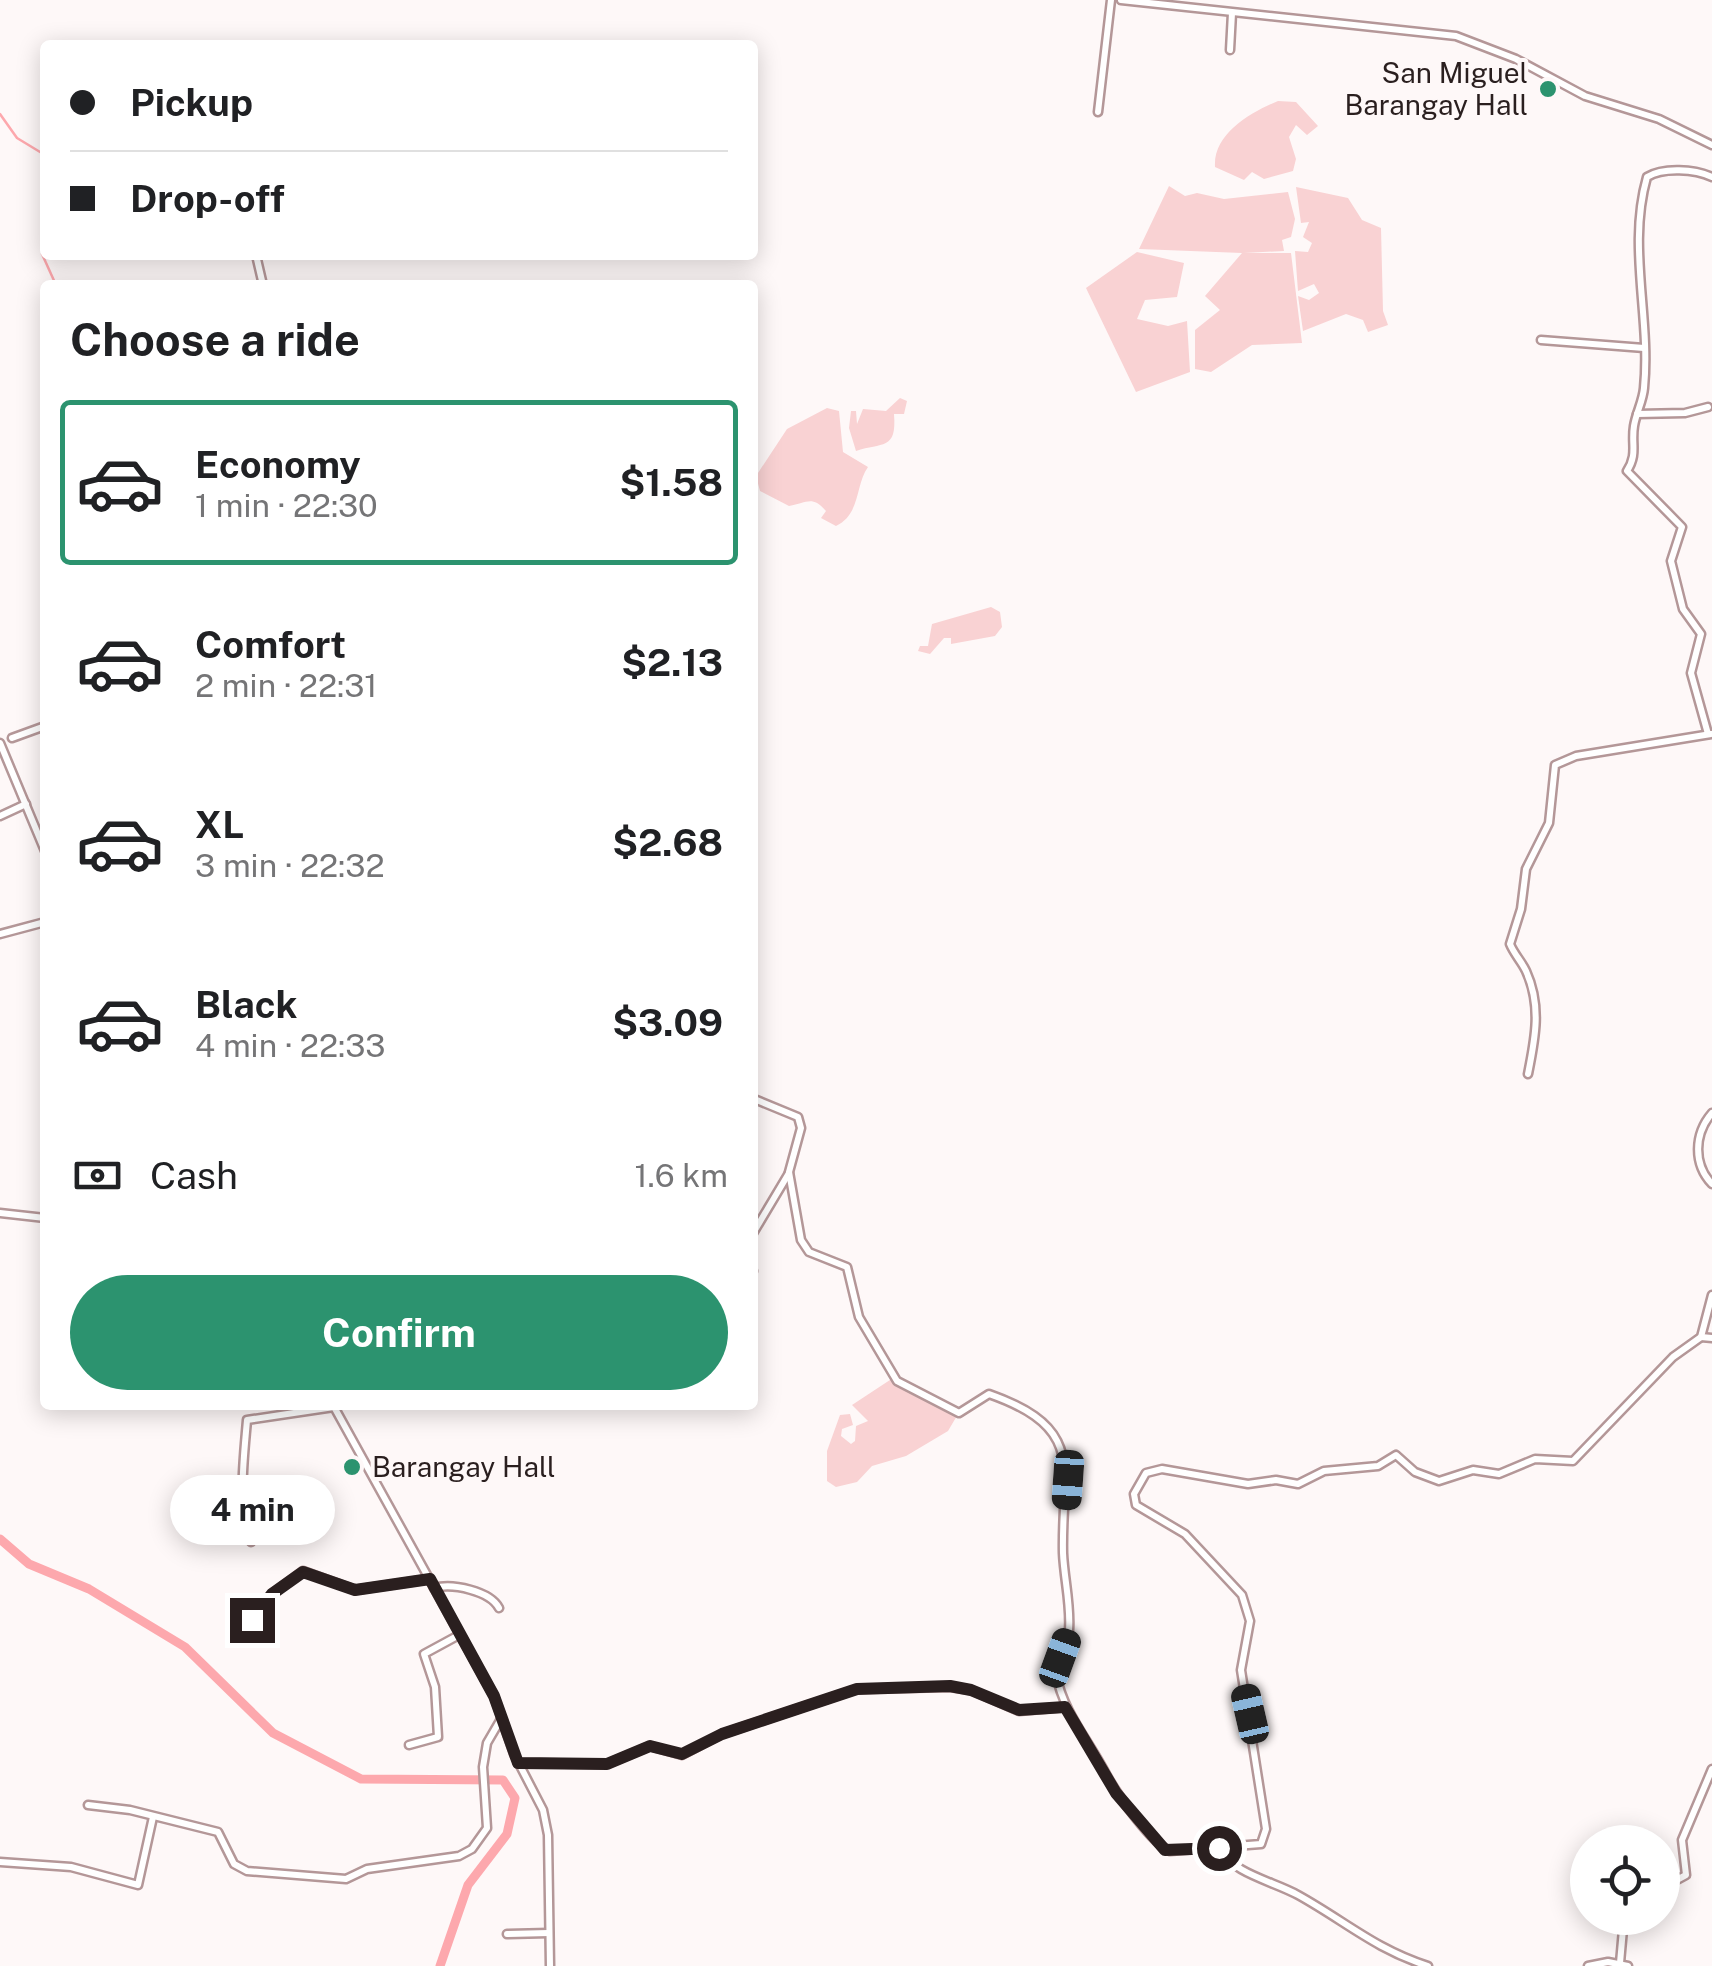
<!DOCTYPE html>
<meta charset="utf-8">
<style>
body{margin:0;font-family:"Public Sans",sans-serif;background:#f6f6f6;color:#202124;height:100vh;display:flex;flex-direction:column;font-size:38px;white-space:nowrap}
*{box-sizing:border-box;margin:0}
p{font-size:32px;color:#757577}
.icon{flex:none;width:55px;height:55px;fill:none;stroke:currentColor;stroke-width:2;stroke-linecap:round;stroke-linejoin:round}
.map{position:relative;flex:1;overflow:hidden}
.details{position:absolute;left:40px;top:280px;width:718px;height:1130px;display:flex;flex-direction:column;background:#fff;border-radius:10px;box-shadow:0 5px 25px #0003}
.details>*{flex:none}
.banner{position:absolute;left:40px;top:40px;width:718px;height:220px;border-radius:10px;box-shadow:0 5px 25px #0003;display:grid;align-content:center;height:220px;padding:0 30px;background:#fff}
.tools{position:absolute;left:1570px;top:1825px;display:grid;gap:20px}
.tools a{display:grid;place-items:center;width:110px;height:110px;border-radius:50%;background:#fff;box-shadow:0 5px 25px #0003;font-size:50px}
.end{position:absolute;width:45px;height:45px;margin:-22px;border:12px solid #2a1f1f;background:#fff;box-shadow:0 0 0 5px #fff}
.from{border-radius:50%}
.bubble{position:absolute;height:70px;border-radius:35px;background:#fff;box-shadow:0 5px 25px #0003;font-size:32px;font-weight:700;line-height:70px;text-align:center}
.car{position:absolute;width:30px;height:60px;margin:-30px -15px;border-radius:12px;box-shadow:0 0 8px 2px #0007;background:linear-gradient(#222 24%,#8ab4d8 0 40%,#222 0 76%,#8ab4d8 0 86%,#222 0)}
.banner b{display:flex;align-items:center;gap:35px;height:95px;font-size:38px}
.banner b+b{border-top:2px solid #e0e0e0}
.banner i{width:25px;height:25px;background:#202124}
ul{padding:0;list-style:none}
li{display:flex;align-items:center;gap:30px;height:165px;margin:0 20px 15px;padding:0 10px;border:5px solid transparent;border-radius:10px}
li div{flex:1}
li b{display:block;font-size:38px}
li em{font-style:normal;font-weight:700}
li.selected{border-color:#2c936f}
li>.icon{width:90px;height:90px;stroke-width:1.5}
h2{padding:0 30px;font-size:45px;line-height:120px}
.pay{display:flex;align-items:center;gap:25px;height:110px;padding:0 30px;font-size:38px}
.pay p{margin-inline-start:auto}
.button{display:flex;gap:20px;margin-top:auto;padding:20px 30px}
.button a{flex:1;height:115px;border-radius:60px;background:#2c936f;color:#fff;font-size:40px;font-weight:700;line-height:115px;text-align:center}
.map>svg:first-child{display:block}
.green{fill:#f9d2d3}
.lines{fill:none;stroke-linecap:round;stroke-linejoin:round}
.stream{stroke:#fda8ad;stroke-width:2.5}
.river{stroke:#fda8ad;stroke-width:9}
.minor-casing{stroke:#b49798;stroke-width:11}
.minor{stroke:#fff;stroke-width:6}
.route{stroke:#2a1f1f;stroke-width:12}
.poi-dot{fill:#2c936f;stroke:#fef8f8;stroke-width:4}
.labels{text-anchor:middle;stroke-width:8;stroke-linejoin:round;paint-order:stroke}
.poi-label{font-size:28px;fill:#2a1f1f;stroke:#fef8f8;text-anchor:end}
</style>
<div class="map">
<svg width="1712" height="1966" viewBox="0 0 1712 1966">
<rect width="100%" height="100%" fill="#fef8f8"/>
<g class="green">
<path d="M1278,101l18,1 22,24 -11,9 -11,-10 -7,12 7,22 -3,12 -29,8 -12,-7 -8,8 -29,-13c-2,-34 37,-55 63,-66z"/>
<polygon points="1169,186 1185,196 1197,193 1224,199 1288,192 1295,219 1291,237 1282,240 1284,251 1244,253 1291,253 1302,343 1252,345 1211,372 1195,369 1195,330 1220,310 1205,296 1242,253 1139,249"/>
<polygon points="1296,187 1348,198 1362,220 1381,228 1383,311 1388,325 1368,332 1363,320 1346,314 1303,331 1298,296 1309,300 1319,293 1314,284 1298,291 1295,251 1308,252 1312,243 1303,237 1309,222 1301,223"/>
<polygon points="1137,252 1184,263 1177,297 1145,300 1137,319 1168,326 1187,321 1190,372 1136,392 1086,288"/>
<path d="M900,398l7,3 -3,13h-10c3,37 -12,28 -38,37l-7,-23 2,-17h5l1,13 6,-15 23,2z"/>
<path d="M827,408l12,3 4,41 25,15c-13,18 -7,47 -32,59l-15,-8 5,-7c-14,-16 -19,-8 -37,-5l-29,-15 -4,-15 31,-47z"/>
<polygon points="991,607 1000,612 1002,627 995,636 951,644 951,638 944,638 930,654 918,651 920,646 928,646 932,624"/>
<polygon points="893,1378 958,1414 948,1431 906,1456 872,1466 857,1482 836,1487 827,1481 827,1451 840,1415 850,1414 853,1425 842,1429 841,1436 851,1444 855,1441 856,1426 868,1421 852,1405"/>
</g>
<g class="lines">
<g class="stream">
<polyline points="0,114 17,138 45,155"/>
<polyline points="45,245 42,254 56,285"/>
</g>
<polyline class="river" points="0,1539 29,1564 89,1589 185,1647 273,1733 361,1779 503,1780 515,1798 507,1834 468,1885 440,1966"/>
<defs>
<g id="minor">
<polyline points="1121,0 1456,36 1516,59 1585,96 1659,119 1712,145"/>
<polyline points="1230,50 1232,13"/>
<polyline points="1098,112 1111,0"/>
<polyline points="256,255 263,285"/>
<polyline points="1541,340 1644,348"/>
<polyline points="1637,414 1685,413 1708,407"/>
<path d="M1708,734l-17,-61 10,-39 -18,-25 -12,-48 11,-34 -55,-56c11,-17 4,-27 7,-45 2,-13 9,-25 10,-38 7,-71 -17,-141 3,-211 16,-10 48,-8 65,0"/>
<polyline points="12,738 45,726"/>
<polyline points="0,743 45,851"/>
<polyline points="0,816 26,804"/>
<polyline points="0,934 45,922"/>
<path d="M1528,1074c7,-35 14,-68 -2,-103 -4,-9 -12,-17 -16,-27l11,-35 5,-40 23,-46 6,-58 21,-9 135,-22"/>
<path d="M752,1098l46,19 3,11 -12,44 12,68 8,12 38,15 12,50 38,64 62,32 30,-19c99,35 72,76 74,159 1,25 8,52 6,77 -2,14 -15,30 -13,44 7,38 33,67 51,102 10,18 45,68 63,75l91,-7 5,-15 -25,-159 9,-49 -8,-26 -57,-61 -49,-29 -2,-11 12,-21 16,-4 86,15 28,-4 22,4 26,-13 54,-5 18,-11 19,17 24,9 34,-11 26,4 36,-15 38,2 100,-104 28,-20 11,-42"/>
<path d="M1712,1113c-18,21 -19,51 0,71"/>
<polyline points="0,1213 45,1218"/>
<polyline points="752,1235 789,1173"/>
<polyline points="752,1268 753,1271"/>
<polyline points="1701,1337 1712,1338"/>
<polyline points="333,1405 494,1696 514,1754 543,1810 548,1835 550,1966"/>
<path d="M251,1542c-14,-34 -7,-85 -4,-122l87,-13"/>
<path d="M434,1588c19,-5 56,3 65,20"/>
<polyline points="244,1629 272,1594 303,1571 355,1590 430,1579"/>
<polyline points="409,1745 438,1737 435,1687 424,1654 459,1635"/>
<polyline points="518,1763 607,1764 650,1746 682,1755 722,1734 857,1689 950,1687 971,1690 1019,1711 1065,1707"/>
<polyline points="88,1805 130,1810 218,1832 234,1864 247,1871 346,1879 367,1869 459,1856 472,1849 487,1828 483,1767 487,1743 501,1719"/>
<path d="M1219,1848c14,26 54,33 79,47 47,26 77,54 130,71"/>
<polyline points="0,1862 71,1867 138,1885 153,1817"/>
<polyline points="1662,1888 1686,1875 1682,1840 1712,1769"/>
<polyline points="507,1934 549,1933"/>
<polyline points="1620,1963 1624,1918"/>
<polyline points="1588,1966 1608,1962 1628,1966"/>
</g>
</defs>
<use href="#minor" class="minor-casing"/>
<use href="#minor" class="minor"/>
</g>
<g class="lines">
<polyline class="route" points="252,1620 272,1594 303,1572 355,1590 430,1579 494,1696 518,1763 607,1764 650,1746 682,1754 722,1734 857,1689 950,1686 971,1690 1019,1710 1065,1707 1116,1793 1165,1850 1219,1848"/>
</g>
<g class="poi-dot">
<circle cx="1548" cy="89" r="10"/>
<circle cx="352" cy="1467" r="10"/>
</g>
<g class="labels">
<g class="poi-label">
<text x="1528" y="83">San Miguel<tspan x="1528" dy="32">Barangay Hall</tspan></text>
<text x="372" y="1477" text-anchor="start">Barangay Hall</text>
</g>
</g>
</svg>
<div class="tools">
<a><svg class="icon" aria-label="locate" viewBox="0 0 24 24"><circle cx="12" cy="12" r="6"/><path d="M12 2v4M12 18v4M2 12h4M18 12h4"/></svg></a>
</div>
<i class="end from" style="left:1219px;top:1848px"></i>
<i class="end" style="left:252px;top:1620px"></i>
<div class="bubble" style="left:170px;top:1475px;width:165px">4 min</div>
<i class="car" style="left:1068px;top:1480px;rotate:184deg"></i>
<i class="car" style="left:1060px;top:1658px;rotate:20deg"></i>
<i class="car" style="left:1250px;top:1714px;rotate:347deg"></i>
<div class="banner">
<b><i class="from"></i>Pickup</b>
<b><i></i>Drop-off</b>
</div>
<section class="details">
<h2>Choose a ride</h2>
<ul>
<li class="selected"><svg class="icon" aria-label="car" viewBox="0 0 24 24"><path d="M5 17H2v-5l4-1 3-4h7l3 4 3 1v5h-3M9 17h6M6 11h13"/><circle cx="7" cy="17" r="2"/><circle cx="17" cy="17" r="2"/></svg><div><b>Economy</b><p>1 min · 22:30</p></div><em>$1.58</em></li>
<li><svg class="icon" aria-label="car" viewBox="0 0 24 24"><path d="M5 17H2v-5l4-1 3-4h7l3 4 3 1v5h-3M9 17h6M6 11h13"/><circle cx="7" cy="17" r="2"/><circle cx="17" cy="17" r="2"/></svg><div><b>Comfort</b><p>2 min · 22:31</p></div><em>$2.13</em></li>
<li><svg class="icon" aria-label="car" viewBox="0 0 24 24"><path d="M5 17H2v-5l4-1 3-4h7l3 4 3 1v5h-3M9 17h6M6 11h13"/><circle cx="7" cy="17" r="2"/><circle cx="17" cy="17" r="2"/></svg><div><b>XL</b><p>3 min · 22:32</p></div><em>$2.68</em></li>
<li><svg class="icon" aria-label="car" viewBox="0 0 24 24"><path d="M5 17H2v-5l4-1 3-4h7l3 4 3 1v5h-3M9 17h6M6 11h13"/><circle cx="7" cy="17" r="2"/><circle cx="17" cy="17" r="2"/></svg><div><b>Black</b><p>4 min · 22:33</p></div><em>$3.09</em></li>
</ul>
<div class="pay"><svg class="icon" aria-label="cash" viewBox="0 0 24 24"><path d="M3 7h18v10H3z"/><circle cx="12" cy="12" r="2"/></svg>Cash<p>1.6 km</p></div>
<div class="button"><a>Confirm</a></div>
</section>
</div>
